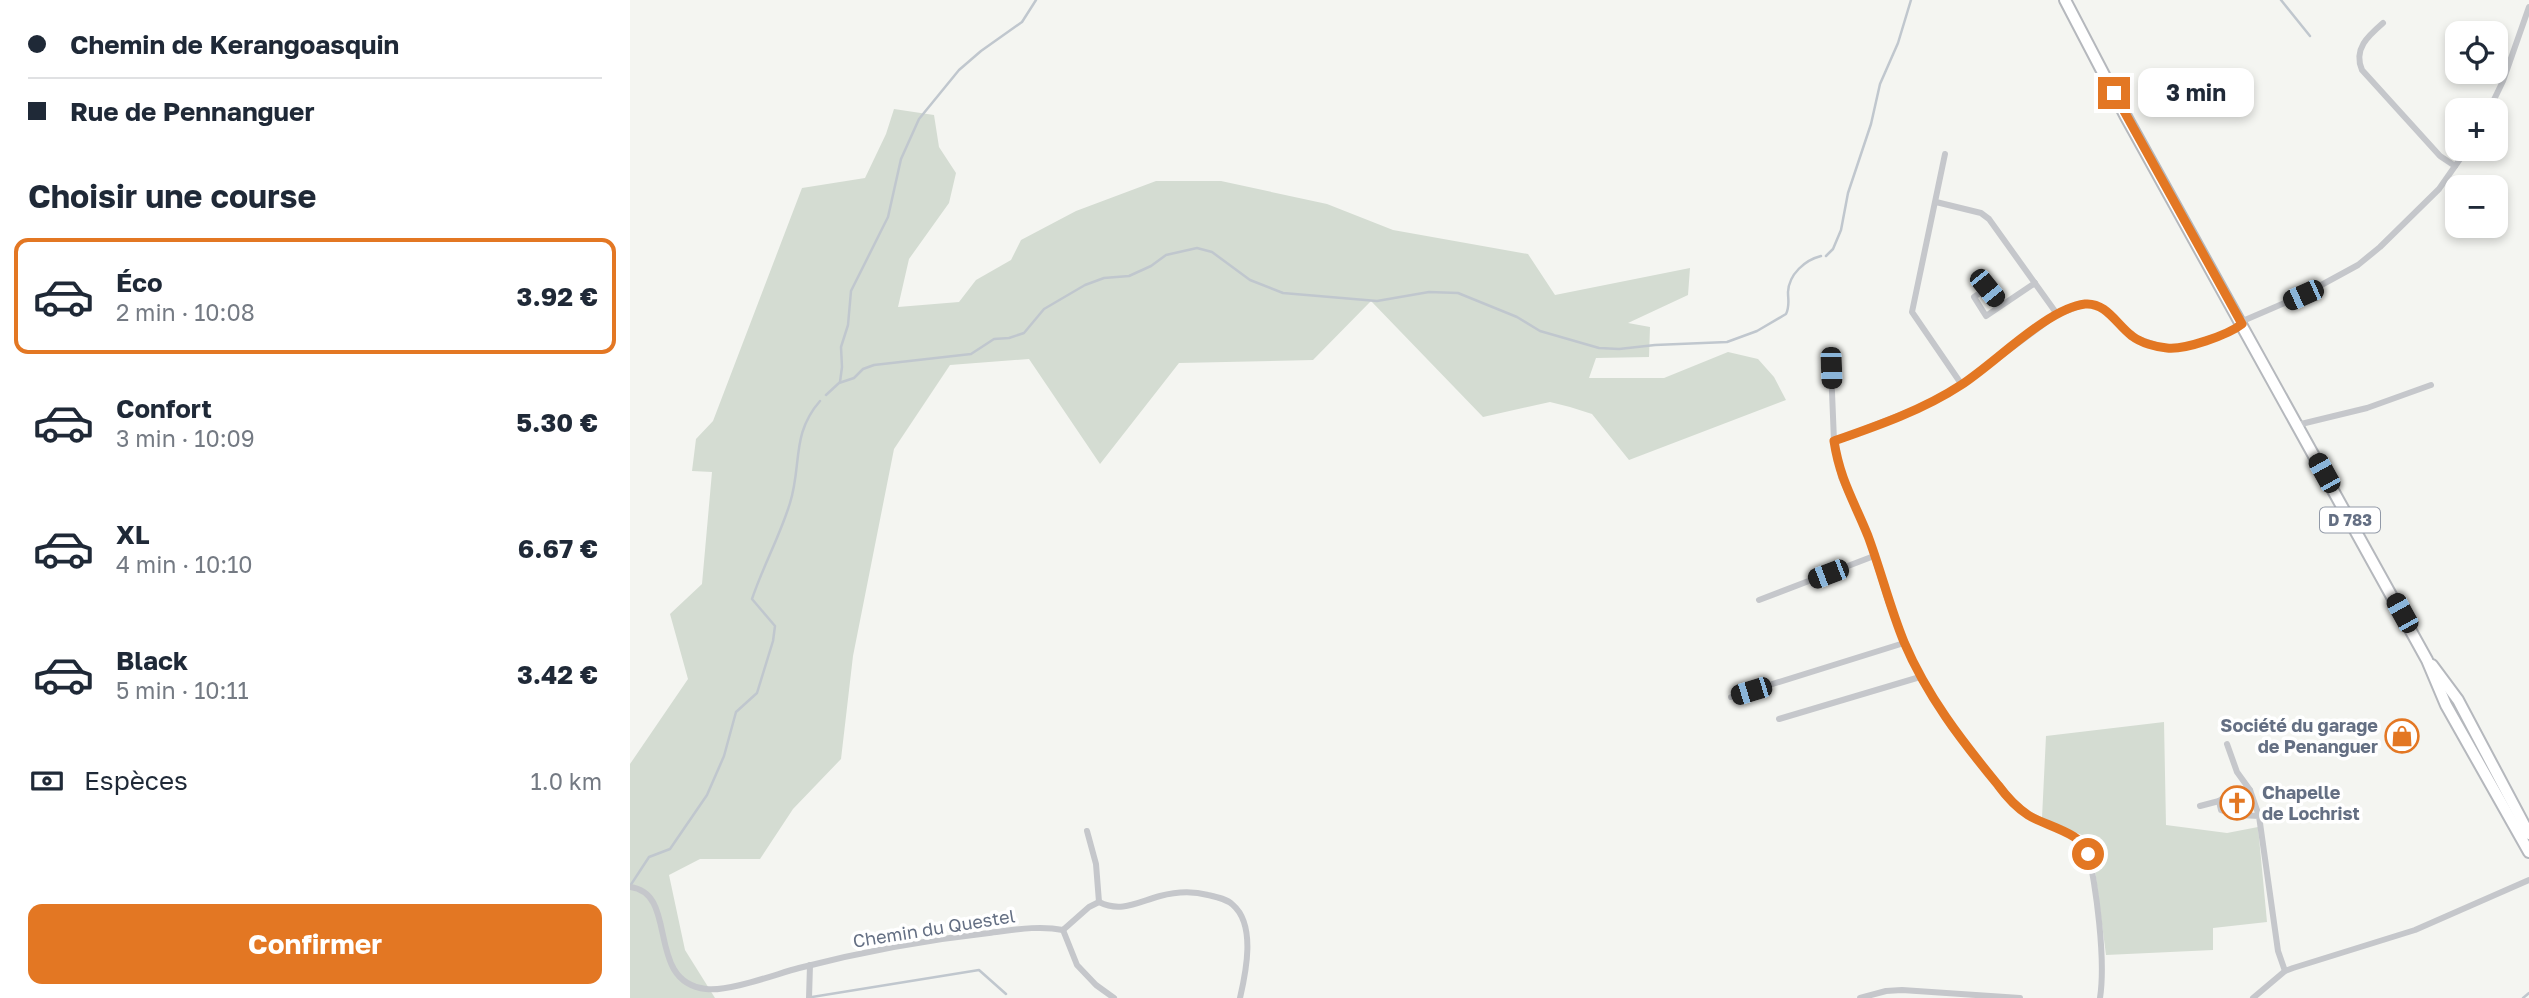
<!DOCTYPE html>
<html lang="fr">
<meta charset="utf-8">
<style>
body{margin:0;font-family:"Golos Text",sans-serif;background:#f2f2f3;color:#1f2937;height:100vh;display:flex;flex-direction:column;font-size:26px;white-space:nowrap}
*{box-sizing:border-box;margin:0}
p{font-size:23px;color:#747a83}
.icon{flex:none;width:38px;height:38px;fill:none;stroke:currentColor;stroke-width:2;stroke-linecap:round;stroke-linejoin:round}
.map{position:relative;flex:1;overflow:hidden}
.sheet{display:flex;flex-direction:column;background:#fff;width:630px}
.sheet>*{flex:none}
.guide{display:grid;align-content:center;height:154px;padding:0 28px;background:#fff}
.tools{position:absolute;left:1815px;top:21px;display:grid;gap:14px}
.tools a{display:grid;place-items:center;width:63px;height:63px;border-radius:14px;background:#fff;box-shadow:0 4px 10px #0003;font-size:35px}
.end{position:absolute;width:32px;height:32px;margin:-16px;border:9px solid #e37723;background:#fff;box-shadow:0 0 0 4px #fff}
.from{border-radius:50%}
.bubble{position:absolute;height:49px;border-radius:14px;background:#fff;box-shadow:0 4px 10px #0003;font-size:23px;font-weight:700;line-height:49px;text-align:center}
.car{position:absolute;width:21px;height:42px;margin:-21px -10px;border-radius:9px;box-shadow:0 0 5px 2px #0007;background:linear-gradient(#222 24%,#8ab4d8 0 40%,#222 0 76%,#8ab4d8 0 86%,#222 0)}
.guide b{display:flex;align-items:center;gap:24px;height:66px;font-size:26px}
.guide b+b{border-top:2px solid #e0e1e3}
.guide i{width:18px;height:18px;background:#1f2937}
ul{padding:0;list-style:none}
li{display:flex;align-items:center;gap:21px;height:116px;margin:0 14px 10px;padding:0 14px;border:4px solid transparent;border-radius:14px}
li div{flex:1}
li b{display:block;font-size:26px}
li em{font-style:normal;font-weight:700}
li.active{border-color:#e37723}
li>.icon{width:63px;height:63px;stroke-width:1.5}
h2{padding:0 28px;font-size:32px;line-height:84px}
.pay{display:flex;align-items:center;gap:18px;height:77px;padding:0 28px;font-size:26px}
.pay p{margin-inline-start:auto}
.cta{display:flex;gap:14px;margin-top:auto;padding:14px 28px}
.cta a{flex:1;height:80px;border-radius:14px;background:#e37723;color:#fff;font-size:28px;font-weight:700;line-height:80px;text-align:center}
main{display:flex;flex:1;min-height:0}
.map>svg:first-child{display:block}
.green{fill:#d4dcd2}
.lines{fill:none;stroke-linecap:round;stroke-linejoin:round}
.stream{stroke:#c0c7ce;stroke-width:2.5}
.primary-casing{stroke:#b5b8bd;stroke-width:14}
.minor{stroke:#c5c7cb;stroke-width:6}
.primary{stroke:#fff;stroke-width:10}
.route{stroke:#e37723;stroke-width:9}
.labels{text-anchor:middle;stroke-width:7;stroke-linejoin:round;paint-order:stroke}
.shield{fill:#fff;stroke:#929aa8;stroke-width:2}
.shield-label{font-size:16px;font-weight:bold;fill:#646f83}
.poi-label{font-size:18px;font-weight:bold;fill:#646f83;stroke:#fff;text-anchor:end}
.street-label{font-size:18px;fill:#646f83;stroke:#fff}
</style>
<main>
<section class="sheet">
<div class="guide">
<b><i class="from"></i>Chemin de Kerangoasquin</b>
<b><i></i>Rue de Pennanguer</b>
</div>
<h2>Choisir une course</h2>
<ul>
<li class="active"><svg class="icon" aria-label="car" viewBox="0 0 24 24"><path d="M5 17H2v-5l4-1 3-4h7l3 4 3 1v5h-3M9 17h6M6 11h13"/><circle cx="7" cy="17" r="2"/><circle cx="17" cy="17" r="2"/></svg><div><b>Éco</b><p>2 min · 10:08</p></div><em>3.92 €</em></li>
<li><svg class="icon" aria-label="car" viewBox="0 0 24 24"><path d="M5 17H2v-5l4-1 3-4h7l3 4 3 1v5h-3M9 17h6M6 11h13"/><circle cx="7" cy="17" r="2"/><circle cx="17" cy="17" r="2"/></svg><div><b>Confort</b><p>3 min · 10:09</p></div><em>5.30 €</em></li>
<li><svg class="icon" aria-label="car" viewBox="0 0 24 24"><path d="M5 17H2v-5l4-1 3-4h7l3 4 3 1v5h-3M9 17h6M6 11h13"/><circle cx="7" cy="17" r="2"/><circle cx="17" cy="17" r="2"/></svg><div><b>XL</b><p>4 min · 10:10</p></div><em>6.67 €</em></li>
<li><svg class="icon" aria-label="car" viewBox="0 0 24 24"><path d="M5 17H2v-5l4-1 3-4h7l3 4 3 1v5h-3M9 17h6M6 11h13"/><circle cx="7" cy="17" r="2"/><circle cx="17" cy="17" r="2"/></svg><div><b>Black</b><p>5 min · 10:11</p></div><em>3.42 €</em></li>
</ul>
<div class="pay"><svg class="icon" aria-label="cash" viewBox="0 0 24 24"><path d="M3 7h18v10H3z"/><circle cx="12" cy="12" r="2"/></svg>Espèces<p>1.0 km</p></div>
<div class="cta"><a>Confirmer</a></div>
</section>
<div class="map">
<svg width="1899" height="998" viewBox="0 0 1899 998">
<rect width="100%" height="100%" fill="#f4f5f1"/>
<g class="green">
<polygon points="264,109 304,115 309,147 326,173 319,203 279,259 268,307 329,302 346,280 381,260 391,240 446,211 526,181 591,181 697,204 763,230 898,254 925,295 1060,268 1058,295 998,323 1020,327 1019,357 966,358 959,378 1034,378 1098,352 1128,359 1144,377 1156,400 999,460 962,414 940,407 920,402 853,417 741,301 683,360 549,363 470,464 399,359 320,365 264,449 223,656 211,759 163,809 130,859 70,859 39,875 55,950 85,998 0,998 0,764 58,679 40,614 72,584 82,472 62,471 66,439 83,421 172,188 235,178 256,134"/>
<polygon points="1534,722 1536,825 1597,833 1628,827 1637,922 1583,928 1583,950 1476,955 1461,839 1412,818 1416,736"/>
</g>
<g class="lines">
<g class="stream">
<polyline points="1651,0 1680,36"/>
<polyline points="1196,256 1203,249 1211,230 1218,193 1241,124 1250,84 1268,43 1281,0"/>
<polyline points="210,382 212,367 211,347 218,325 221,291 258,217 271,159 289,119 329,70 351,51 392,22 406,0"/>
<path d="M196,395l13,-12 15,-5 9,-9 11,-4 97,-11 23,-15 15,-1 15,-5 20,-24 41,-24 19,-7 25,-2 22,-10 15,-11 31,-7 15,4 38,28 33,13 94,8 52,-9 29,1 59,24 23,14 59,17 20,1 36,-4 72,-3 30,-11 29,-17c4,-8 2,-14 2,-22 1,-18 17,-32 33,-36"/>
<path d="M0,886l19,-29 21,-8 37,-54 17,-39 12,-44 21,-19 16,-52 2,-15 -23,-27c11,-33 28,-63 38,-96 12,-38 1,-69 30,-102"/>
<polyline points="182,997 349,970 376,994"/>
<polyline points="1893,998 1899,993"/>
</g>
<defs>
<g id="primary">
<polyline points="1435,0 1495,115 1797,660 1816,705 1899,852"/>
<polyline points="1802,665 1828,700 1899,834"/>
</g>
</defs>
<use href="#primary" class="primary-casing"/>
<g class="minor">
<path d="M1753,23c-15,13 -30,26 -21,47l78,86 15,10"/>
<polyline points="1859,110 1873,81 1899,7"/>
<polyline points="1315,154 1282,312 1332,385"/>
<polyline points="1306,202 1351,213 1359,219 1427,314"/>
<polyline points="1371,306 1357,288 1344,297 1356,316 1405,283"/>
<path d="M1201,368l3,73 7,36 27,60 21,67 31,73 31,50 61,73 14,13 53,26 8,7c9,40 19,113 13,152"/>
<polyline points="1667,425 1737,408 1801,385"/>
<polyline points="1204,441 1293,406 1332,385 1426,315 1458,303 1472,307 1503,337 1538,349 1560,345 1596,333 1615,320 1673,295 1728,265 1750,247 1809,189 1837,149"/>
<polyline points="1129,600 1244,556"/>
<polyline points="1101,697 1274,643"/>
<polyline points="1149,719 1290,677"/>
<polyline points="1597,744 1607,772 1620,790"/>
<polyline points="1570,806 1589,801"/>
<polyline points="1629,816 1620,790 1599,794 1589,801 1591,810 1609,815 1629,816 1648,951 1655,971"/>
<polyline points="457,831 466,864 469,902"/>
<path d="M0,887c50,6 14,95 76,102 23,3 70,-15 93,-21 62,-16 126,-28 190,-35 24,-3 50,-8 74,-3l26,-23 10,-5"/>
<path d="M469,902c22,11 39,0 61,-6 15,-4 33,-5 48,-1 9,2 19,4 25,10 23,20 13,67 7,93"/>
<polyline points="433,930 447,965 466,985 484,998"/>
<polyline points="179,998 180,965"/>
<polyline points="1230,998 1256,991 1272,990 1390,998"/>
<polyline points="1623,998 1655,971 1663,968 1785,930 1899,880"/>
</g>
<use href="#primary" class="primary"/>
</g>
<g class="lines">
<path class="route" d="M1458,854c-4,-21 -43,-28 -60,-39 -12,-8 -22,-19 -30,-30 -37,-45 -71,-89 -94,-143 -14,-34 -23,-71 -36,-106 -14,-35 -28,-56 -34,-95 43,-15 89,-31 127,-56 33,-21 87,-77 124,-81 21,-2 32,21 47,32 9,7 24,11 35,12 18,2 61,-13 75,-24l-128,-231"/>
</g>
<defs>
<symbol id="shop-ring" viewBox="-11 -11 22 22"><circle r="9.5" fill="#fff" stroke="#e37723" stroke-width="1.5"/><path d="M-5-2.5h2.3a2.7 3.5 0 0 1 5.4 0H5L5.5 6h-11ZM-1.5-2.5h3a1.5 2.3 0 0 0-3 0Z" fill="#e37723"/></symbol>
<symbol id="church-ring" viewBox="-11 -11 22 22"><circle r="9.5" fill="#fff" stroke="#e37723" stroke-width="1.5"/><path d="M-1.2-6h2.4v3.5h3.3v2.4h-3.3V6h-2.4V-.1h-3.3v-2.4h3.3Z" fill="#e37723"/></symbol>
</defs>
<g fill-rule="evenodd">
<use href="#shop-ring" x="1753" y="717" width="38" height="38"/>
<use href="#church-ring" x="1588" y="784" width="38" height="38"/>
</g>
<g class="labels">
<rect class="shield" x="1690" y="507.5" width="60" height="25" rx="5"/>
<g class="shield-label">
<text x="1720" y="526">D 783</text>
</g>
<g class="poi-label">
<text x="1748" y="732">Société du garage<tspan x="1748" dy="21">de Penanguer</tspan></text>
<text x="1632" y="799" text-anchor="start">Chapelle<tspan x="1632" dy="21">de Lochrist</tspan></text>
</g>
<g class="street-label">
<text transform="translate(304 929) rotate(-9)" y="6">Chemin du Questel</text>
</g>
</g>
</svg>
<div class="tools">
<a><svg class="icon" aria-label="locate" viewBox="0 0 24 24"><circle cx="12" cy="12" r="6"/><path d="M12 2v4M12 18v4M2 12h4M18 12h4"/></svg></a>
<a>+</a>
<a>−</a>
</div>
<i class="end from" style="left:1458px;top:854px"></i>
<i class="end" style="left:1484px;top:93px"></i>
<div class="bubble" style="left:1508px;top:68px;width:116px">3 min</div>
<i class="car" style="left:1357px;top:288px;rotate:141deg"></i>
<i class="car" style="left:1673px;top:295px;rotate:246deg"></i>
<i class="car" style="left:1201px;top:368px;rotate:178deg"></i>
<i class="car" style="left:1694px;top:473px;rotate:331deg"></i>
<i class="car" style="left:1198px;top:574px;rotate:249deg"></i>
<i class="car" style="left:1772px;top:613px;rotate:331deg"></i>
<i class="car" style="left:1121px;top:691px;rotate:253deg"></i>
</div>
</main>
